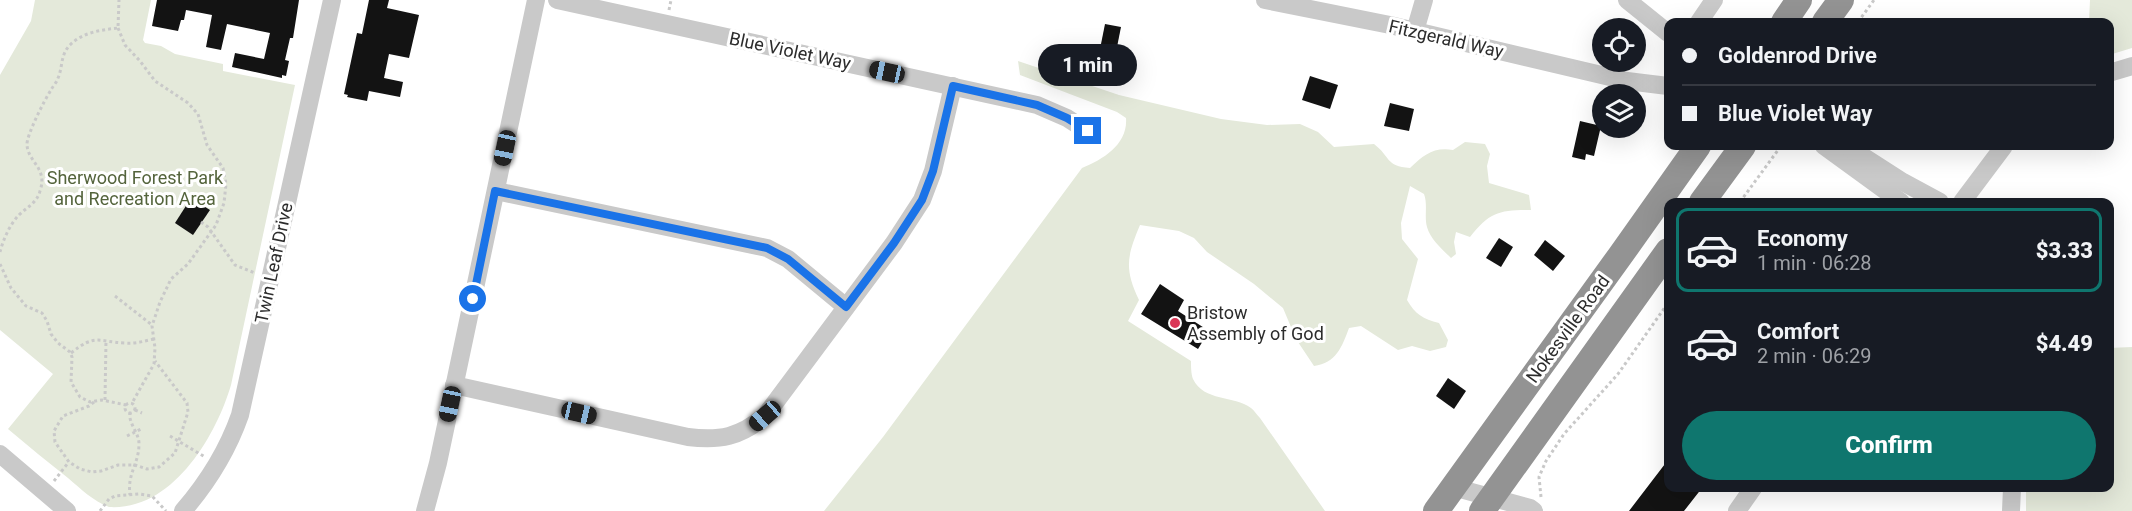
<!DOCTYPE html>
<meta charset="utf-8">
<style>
body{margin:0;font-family:Roboto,sans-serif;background:#20242c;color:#f1f3f6;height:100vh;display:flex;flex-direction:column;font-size:22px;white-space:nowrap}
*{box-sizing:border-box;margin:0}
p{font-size:20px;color:#9ea1a6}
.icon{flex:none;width:33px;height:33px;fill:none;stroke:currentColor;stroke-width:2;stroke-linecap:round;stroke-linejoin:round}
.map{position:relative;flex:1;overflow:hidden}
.panel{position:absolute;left:1664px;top:198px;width:450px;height:294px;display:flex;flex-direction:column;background:#171b24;border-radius:12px;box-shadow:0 6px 24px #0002}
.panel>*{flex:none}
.guide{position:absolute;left:1664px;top:18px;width:450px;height:132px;border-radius:12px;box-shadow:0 6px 24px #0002;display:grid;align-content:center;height:132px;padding:0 18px;background:#171b24}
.buttons{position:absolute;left:1592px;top:18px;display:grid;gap:12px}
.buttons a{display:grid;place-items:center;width:54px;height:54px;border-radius:50%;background:#171b24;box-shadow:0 6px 24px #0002;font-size:30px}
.end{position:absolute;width:27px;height:27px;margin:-14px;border:8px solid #1a73e8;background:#fff;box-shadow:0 0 0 3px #fff}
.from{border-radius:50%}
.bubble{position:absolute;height:42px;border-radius:21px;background:#171b24;box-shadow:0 6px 24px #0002;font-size:20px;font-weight:800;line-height:42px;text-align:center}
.car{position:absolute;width:18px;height:36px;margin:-18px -9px;border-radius:8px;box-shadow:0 0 4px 2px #0007;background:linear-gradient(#222 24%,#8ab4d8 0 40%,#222 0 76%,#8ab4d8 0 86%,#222 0)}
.guide b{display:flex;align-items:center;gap:21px;height:57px;font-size:22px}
.guide b+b{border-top:2px solid #363941}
.guide i{width:15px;height:15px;background:#f1f3f6}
ul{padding:10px 0 0;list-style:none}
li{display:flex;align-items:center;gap:18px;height:84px;margin:0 12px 9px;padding:0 6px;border:3px solid transparent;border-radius:12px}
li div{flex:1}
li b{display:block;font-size:22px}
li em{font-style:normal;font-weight:800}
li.selected{border-color:#0f766e}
li>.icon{width:54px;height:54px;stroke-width:1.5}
.cta{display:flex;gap:12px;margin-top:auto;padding:12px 18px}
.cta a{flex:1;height:69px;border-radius:36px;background:#0f766e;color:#fff;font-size:24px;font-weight:800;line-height:69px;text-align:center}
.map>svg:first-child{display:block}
.green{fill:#e4e9da}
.building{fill:#131313}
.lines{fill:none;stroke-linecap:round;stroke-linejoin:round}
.path{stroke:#c9c9c9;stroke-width:3;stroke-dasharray:3 3;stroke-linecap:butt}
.minor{stroke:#c9c9c9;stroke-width:18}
.highway{stroke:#939393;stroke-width:26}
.route{stroke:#1a73e8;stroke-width:8}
.poi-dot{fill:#da3656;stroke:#fff;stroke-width:2}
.labels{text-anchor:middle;stroke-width:6;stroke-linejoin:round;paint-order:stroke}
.street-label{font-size:18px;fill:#2c2c2c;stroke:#fff}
.park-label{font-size:18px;fill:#54643c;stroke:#fff}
.poi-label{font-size:18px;fill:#2c2c2c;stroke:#fff;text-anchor:start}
</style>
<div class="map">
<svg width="2132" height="511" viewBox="0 0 2132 511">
<rect width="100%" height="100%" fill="#fff"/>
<g class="green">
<path d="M35,0h116l-8,40 2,3 16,3 14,8 48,10v7l72,14 -64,300c-14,48 -57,126 -122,122 -16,-6 -28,-18 -41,-29 -20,-16 -40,-32 -60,-49l45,-55 -53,-44v-255l31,-54z"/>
<polygon points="2090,0 2132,0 2132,48 2109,55 2109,22 2089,22"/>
<path d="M1018,61l101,34 102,24 46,6 33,-1 18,8 16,15 40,-3c17,13 11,22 36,24 14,-13 23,-21 43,-18l12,-8 20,2 5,10 -3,12 2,17 40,12 2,15c-32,0 -41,2 -61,27l-14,-5 -2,10 2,12 -5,4c-8,-8 -21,-19 -24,-31 -3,-11 1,-22 -3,-33l-14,-8 -9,37 1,16 16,20 -11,41c8,14 16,19 32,23l9,17 -2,7 -16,4 -18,-5 -14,4 -37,-24 -12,2c-7,19 -13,35 -35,38l-18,-27 -13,-31 -29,-24 -47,-32 -13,-14 -15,-7 -39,-6c-13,31 -16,44 -1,75l-11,21 63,40c0,5 0,13 2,18 11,23 41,16 58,29 3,2 6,7 9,10l65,93h-501l59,-74 199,-269c22,-9 46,-24 44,-50l-9,-6 -97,-37z"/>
<polygon points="2132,347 2132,511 2026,511 2026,488 2109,488 2109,348"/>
</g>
<g class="building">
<polygon points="157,0 299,0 293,38 290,38 285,60 289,61 286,76 282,75 282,78 232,67 235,53 264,59 270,33 227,24 221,50 206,47 212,15 186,10 184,20 181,20 178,31 152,26"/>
<polygon points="369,0 389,0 387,8 419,15 409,58 389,54 384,78 403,82 400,97 369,91 367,101 347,97 348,95 344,94 357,33 362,34"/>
<polygon points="1105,24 1121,27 1116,52 1100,49"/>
<polygon points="1310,76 1338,85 1330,109 1302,100"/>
<polygon points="1390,103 1414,109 1409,131 1384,126"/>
<polygon points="1580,121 1601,126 1594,156 1586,154 1585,160 1572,157"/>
<polygon points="191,198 210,210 193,235 175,223"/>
<polygon points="1499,238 1513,247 1501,267 1486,258"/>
<polygon points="1545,240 1565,256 1553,271 1534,255"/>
<polygon points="1160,284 1184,300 1178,311 1209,331 1198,349 1141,314"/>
<polygon points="1448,378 1466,391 1454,409 1436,396"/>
<polygon points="1668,460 1668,488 1702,488 1684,511 1629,511"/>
</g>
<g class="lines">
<g class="path">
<polyline points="669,10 671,0"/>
<polyline points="1858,22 1874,0"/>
<polyline points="118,28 125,45 140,61 155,81 188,103 198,114 207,145 223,168 226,184 224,203 216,225 188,264 171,279 160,302 152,326 155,348 154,364 132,403"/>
<polyline points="1740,202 1781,146"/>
<polyline points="201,222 208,227 235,265 255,273"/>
<path d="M0,252c3,-12 10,-28 19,-37 8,-8 18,-12 21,-24 8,-23 -12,-29 -13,-46 -1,-9 18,-46 24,-55 2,-4 6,-8 7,-12 5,-11 2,-24 13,-34 13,-12 30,-14 47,-16l1,-28"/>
<polyline points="0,264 11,288 26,306 42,313 47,321 51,334 58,343 70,352 72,357 71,382 80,397 90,402 102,400 126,405"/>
<polyline points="115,296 152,325"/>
<path d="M71,353c25,-20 27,-11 54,-10 10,1 19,-2 29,-4"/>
<polyline points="105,400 106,340"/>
<polyline points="94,402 89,406 63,416 54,431 55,442 69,462 80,469 92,472 101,471 118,465 135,465 147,469 159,467 175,453 188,412 187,403 155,361"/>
<circle cx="130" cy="408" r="5"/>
<polyline points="135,410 142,413"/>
<path d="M130,412c-2,12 9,20 9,32 0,20 -12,29 -9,51"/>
<polyline points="127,436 143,428"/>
<polyline points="170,436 205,457"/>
<polyline points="54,481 68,463"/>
<polyline points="1541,497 1539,477 1546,461 1564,434 1618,374 1668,303"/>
<polyline points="100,511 109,499 115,496 139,494 152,496 166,511"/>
</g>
<g class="minor">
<polyline points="557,0 1037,105 1067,118 1087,131"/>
<polyline points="1265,0 1390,25 1627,81 1668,86"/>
<polyline points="1627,0 1668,33"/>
<polyline points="1699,22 1714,0"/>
<polyline points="1415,31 1424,0"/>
<polyline points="2109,73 2132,66"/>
<polyline points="1824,146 1901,202"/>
<polyline points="1847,146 1903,182 1940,202"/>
<polyline points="496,191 767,248 788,259 846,307"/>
<polyline points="1962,202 2004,146"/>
<path d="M454,385l234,52c32,4 52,0 77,-21l129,-173 28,-43 11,-29 20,-85"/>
<polyline points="0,454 67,511"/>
<polyline points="1453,487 1530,508 1534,511"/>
<path d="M183,511c25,-29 44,-59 57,-96l92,-415"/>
<polyline points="425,511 438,463 536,0"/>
<polyline points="1737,511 1753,488"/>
<polyline points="2011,511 2012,488"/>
</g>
<g class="highway">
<polyline points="1784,22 1799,0"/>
<polyline points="1825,22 1841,0"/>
<polyline points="1702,202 1743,146"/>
<polyline points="1436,511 1620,256 1698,146"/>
<polyline points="1482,511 1668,251"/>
</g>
</g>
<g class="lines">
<polyline class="route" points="473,299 495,191 767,248 788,259 846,307 894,243 922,200 933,171 953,86 1037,105 1067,118 1088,131"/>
</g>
<circle class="poi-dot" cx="1175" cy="323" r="6"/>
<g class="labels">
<g class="street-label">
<text transform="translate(1446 39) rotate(13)" y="6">Fitzgerald Way</text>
<text transform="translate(790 51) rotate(12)" y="6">Blue Violet Way</text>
<text transform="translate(274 263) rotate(-78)" y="6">Twin Leaf Drive</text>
<text transform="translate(1568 329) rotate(-54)" y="6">Nokesville Road</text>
</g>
<g class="park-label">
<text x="135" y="184">Sherwood Forest Park<tspan x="135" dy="21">and Recreation Area</tspan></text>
</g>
<g class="poi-label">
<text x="1187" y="319">Bristow<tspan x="1187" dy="21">Assembly of God</tspan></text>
</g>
</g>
</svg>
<div class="buttons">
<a><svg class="icon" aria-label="locate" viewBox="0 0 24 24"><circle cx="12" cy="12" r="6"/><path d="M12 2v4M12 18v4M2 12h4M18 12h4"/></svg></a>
<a><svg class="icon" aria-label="layers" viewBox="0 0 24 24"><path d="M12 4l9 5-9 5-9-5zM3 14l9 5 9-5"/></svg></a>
</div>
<i class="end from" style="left:473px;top:299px"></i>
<i class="end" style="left:1088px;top:131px"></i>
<div class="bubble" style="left:1038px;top:44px;width:99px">1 min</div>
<i class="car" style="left:887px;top:72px;rotate:282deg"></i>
<i class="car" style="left:505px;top:148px;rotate:192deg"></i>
<i class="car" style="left:450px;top:404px;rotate:192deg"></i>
<i class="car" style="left:579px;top:413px;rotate:103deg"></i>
<i class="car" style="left:765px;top:416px;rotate:229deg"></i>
<div class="guide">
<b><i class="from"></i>Goldenrod Drive</b>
<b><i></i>Blue Violet Way</b>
</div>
<section class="panel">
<ul>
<li class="selected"><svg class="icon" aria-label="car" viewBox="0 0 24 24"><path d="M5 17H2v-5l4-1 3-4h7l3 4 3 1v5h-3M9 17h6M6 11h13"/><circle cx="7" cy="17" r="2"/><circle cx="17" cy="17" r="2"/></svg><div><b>Economy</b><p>1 min · 06:28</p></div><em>$3.33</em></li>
<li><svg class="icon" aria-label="car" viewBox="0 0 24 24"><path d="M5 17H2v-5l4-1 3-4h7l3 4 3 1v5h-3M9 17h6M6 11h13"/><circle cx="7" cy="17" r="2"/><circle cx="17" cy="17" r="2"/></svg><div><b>Comfort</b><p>2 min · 06:29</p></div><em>$4.49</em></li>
</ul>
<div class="cta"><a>Confirm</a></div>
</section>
</div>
